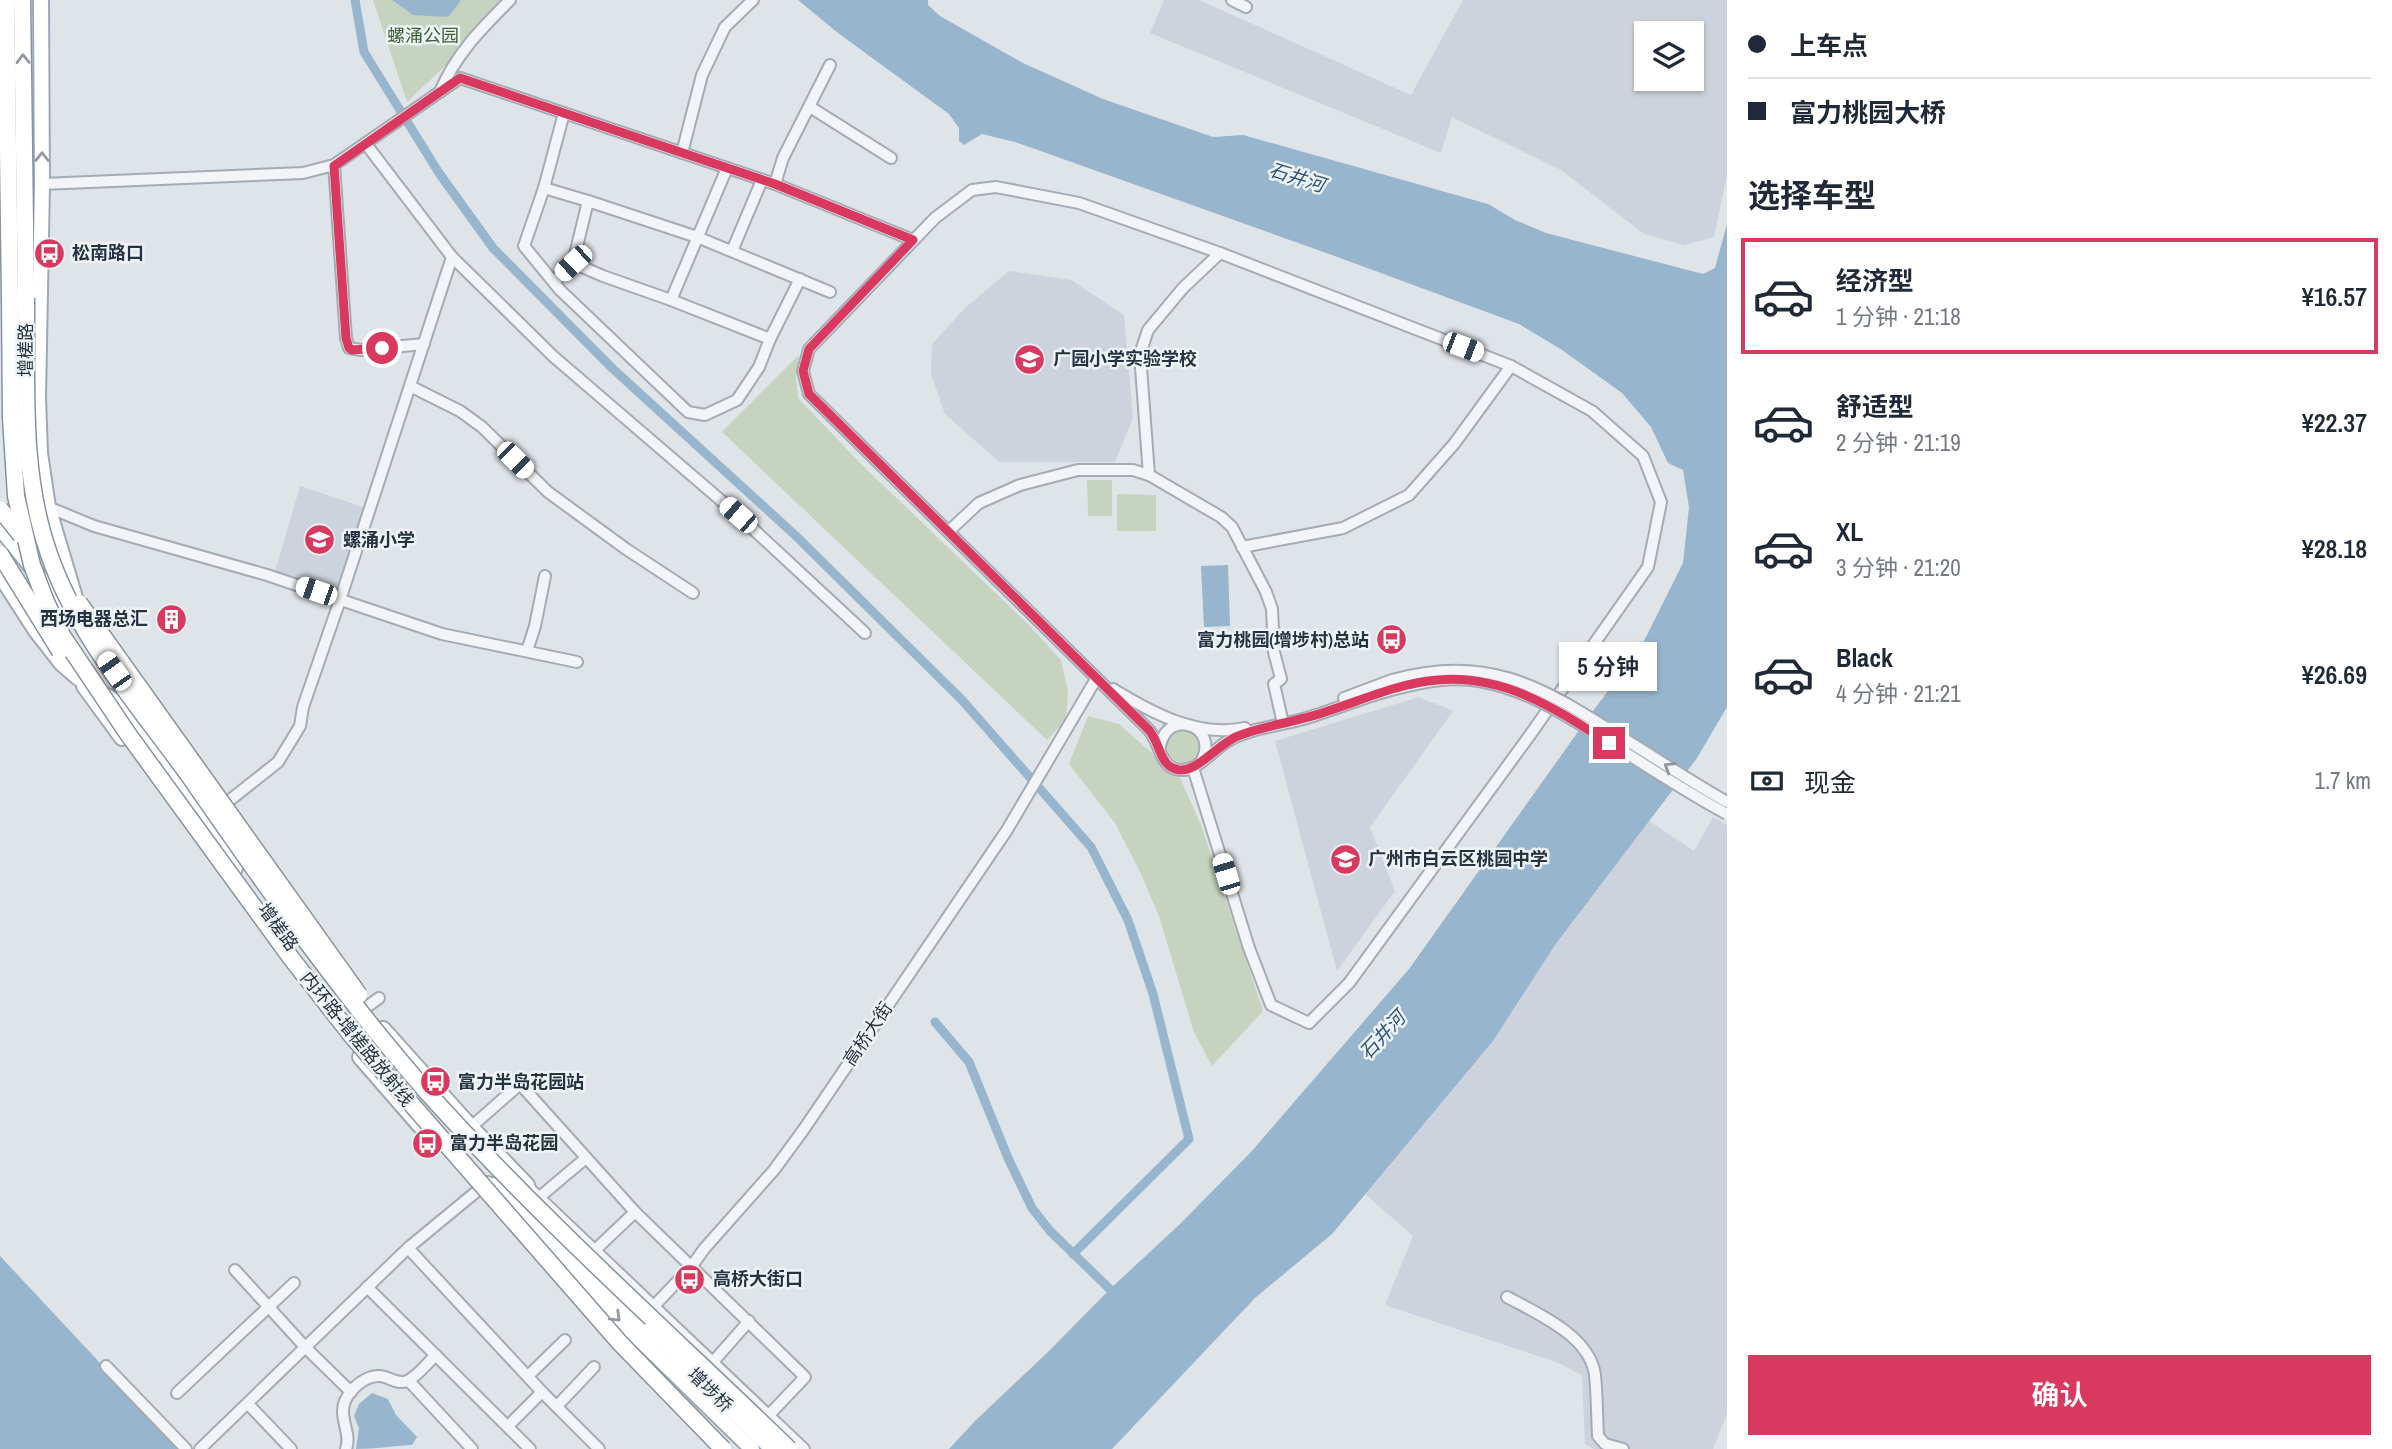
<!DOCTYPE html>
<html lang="zh">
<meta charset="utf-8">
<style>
body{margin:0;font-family:"Archivo Narrow","Noto Sans SC",sans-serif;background:#f2f2f3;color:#1f2937;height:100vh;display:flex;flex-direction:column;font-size:26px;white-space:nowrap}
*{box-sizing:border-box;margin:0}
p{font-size:23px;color:#747a83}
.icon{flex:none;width:38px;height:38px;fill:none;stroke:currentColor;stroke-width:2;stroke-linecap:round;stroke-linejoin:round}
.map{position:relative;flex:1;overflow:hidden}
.details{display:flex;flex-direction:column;background:#fff;width:665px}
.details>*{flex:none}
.hud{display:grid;align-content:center;height:154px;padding:0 21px;background:#fff}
.controls{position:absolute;left:1634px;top:21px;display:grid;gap:14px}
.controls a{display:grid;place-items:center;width:70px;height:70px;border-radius:0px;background:#fff;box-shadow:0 2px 5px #0004;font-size:35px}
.end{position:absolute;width:32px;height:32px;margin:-16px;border:9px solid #d9395e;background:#fff;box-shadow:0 0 0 4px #fff}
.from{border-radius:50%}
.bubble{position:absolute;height:49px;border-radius:0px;background:#fff;box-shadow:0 2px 5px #0004;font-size:23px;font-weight:600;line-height:49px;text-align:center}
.car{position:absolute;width:21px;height:42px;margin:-21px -10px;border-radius:9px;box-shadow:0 0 5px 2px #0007;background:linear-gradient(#fff 24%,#345 0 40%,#fff 0 76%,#345 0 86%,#fff 0)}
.hud b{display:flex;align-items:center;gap:24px;height:66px;font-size:26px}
.hud b+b{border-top:2px solid #e0e1e3}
.hud i{width:18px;height:18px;background:#1f2937}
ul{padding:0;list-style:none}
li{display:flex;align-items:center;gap:21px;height:116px;margin:0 14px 10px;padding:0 7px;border:4px solid transparent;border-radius:0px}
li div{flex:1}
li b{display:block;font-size:26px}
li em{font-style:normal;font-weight:600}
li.on{border-color:#d9395e}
li>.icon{width:63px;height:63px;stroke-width:1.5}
h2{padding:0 21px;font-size:32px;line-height:84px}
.pay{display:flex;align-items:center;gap:18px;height:77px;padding:0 21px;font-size:26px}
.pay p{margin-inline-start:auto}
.cta{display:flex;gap:14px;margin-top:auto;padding:14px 21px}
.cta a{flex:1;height:80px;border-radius:0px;background:#d9395e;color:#fff;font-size:28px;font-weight:600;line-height:80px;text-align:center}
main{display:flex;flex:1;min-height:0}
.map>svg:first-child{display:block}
.built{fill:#cdd3dc;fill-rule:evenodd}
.green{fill:#c6d4bf}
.water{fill:#97b5cd}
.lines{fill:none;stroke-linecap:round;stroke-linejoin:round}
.canal{stroke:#97b5cd;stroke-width:9}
.minor-casing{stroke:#a4abb4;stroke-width:14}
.major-casing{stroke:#9da9b6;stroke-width:18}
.highway-casing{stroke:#8592a1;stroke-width:19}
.minor{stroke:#f2f4f7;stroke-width:10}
.major{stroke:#fff;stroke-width:14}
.highway{stroke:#fff;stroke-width:16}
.minor-bridge-casing{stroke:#a4abb4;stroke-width:14;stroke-linecap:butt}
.major-bridge-casing{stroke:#9da9b6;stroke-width:18;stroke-linecap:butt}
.highway-bridge-casing{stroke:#8592a1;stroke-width:19;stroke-linecap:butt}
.minor-bridge{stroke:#f2f4f7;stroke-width:10}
.major-bridge{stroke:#fff;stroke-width:14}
.highway-bridge{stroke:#fff;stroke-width:16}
.oneway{stroke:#9299a0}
.oneway2{stroke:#8c949c}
.route{stroke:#d9395e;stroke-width:9}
.labels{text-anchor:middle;stroke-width:5;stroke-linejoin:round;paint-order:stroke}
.park-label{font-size:18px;fill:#3e5f32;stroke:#eef3f7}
.poi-label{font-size:18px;font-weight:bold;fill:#263342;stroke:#eef3f7;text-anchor:start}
.street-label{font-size:18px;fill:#263342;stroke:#eef3f7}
.water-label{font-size:19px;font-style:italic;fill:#2d5579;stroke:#eef3f7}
</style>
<main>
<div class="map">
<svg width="1727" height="1449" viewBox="0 0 1727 1449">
<rect width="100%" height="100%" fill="#dfe4e9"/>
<g class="built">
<path d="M1164,0h35l212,95 52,-95h264v175l-13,62 -30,8 -40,-11 -83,-64 -109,-53 -11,36 -291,-120zM1647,33h45v46h-45z"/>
<polygon points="1009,271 1071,280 1124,315 1133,418 1115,462 999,462 945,414 931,374 932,344 966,307"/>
<polygon points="300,486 366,508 338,593 275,572"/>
<polygon points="1419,697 1453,711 1370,827 1395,891 1337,971 1275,741"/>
<polygon points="1713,817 1727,825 1727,1414 1713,1449 1594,1449 1585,1444 1582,1375 1556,1362 1385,1305 1413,1236 1365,1194 1493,1041 1555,945 1649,821 1694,851"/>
</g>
<g class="green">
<polygon points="373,0 515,0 407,102"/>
<polygon points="799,355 796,377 798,398 862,465 1029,625 1061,660 1068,691 1066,720 1047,740 722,432"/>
<polygon points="1087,480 1112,480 1112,516 1088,516"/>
<polygon points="1117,494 1156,495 1156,531 1117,531"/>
<polygon points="1088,716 1119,724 1180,778 1201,825 1263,1011 1212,1066 1194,1032 1159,916 1141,874 1115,823 1069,764"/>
<circle cx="1183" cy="747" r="16"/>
</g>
<g class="water">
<polygon points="392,0 460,0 460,2 448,17 413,15"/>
<polygon points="798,0 928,0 928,5 940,16 1023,63 1103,99 1213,137 1243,135 1488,204 1515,220 1546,233 1703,274 1715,268 1727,224 1727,707 1697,758 1555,945 1493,1041 1332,1234 1255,1298 1112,1449 949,1449 976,1420 1050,1350 1110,1289 1180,1224 1251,1152 1409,969 1590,715 1641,647 1683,563 1689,507 1683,470 1668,463 1651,427 1622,393 1562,350 1519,324 1332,255 1015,142 982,134 964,145 959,141 959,128 949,114 838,33"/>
<polygon points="1228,565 1230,626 1204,627 1201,566"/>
<polygon points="0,1256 159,1426 180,1449 0,1449"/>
<path d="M372,1393l16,6 8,16 21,22 -5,8c-20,1 -37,4 -56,4l3,-21 -5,-12 5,-12z"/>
</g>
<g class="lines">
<g class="canal">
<polyline points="355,0 364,52 439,173 493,248 612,368 796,536 962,700 1091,847 1128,920 1153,994 1189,1139 1073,1254"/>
<polyline points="935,1022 969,1062 1008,1158 1032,1208 1050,1231 1117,1296"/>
</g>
<defs>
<g id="minor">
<polyline points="1232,0 1246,7"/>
<path d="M440,92c15,-37 42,-64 70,-92"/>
<polyline points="810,107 891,158"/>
<polyline points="564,113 544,188 524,246 560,290 688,412 705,415 737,400 759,367 770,339 800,279"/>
<polyline points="366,144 452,257 554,357 738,515 865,633"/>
<polyline points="682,153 702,75 725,27 753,0"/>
<polyline points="334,165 346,338 349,348 361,350 424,344"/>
<polyline points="727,168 671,300 770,339"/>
<polyline points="42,184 303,173 334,165 460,78 775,184 913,240"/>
<polyline points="775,184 783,158 830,65"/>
<polyline points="544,188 588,201 697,237 830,292"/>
<polyline points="588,201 573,263 603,276 671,300"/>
<polyline points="732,251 762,180"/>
<polyline points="554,282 573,263"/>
<polyline points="410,386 460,411 482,427 548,492 626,549 693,593"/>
<polyline points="1149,475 1140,354 1148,330 1183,288 1220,253"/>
<polyline points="48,507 94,526 267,575 442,634 577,662"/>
<polyline points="949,531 979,503 1020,485 1078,470 1133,470 1149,475 1221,517 1232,527 1266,592 1272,609 1274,652 1281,679 1274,684 1282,719"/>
<polyline points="1242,547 1343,528 1409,495 1454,444 1511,366"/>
<polyline points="527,651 535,626 545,576"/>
<path d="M1113,689c39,24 85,49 132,39"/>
<polyline points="1344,698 1392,680"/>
<path d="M1160,746c8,-39 59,-20 42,14"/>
<path d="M1193,768l56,180 22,57 38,18 40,-40 181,-248 118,-168 13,-65 -18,-46 -51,-45 -81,-45 -291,-113 -141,-50 -83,-16 -24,3 -37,28 -126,131 -6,22 6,23 340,336c11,13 10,33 26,39 21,7 38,-21 55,-29 21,-12 49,-14 73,-21 31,-9 61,-22 92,-30"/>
<polyline points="220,808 278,762 300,726 303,707 340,600 452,257"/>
<polyline points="357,1014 379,998"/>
<polyline points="471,1127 520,1084 635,1212 805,1377 769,1415 769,1433"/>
<polyline points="527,1186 804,1449"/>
<polyline points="536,1200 586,1158"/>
<polyline points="408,1248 542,1392 599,1449"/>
<polyline points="595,1250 635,1212"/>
<polyline points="235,1270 306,1348 351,1392"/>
<polyline points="367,1287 530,1449"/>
<path d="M1507,1297c31,17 83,39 88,78 2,20 2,41 3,61l7,8 18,5"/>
<polyline points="654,1306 692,1266 704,1249 774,1170 804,1129 1007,830 1096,679"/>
<polyline points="713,1362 749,1321"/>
<polyline points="106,1366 186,1449"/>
<polyline points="528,1376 565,1340"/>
<polyline points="409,1381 472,1449"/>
<polyline points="177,1393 294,1283"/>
<polyline points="248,1404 291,1449"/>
<polyline points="557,1406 594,1367"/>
<polyline points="508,1426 542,1392"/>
<polyline points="200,1449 408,1248 488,1182"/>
<path d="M346,1449c6,-16 -8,-31 -1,-48 6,-13 21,-26 35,-25 9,1 18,9 27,5 10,-4 20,-18 29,-26"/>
</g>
<g id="major">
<polyline points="41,0 42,184 38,398 40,453 48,507 77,604"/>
<polyline points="0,528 75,621"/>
<polyline points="0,575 36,631 61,663 77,677 121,705 235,868"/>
<polyline points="84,686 122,738"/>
<polyline points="383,1029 471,1127 527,1185 532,1204"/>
<polyline points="360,1057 420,1126"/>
<polyline points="493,1185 578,1279 639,1339"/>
<polyline points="517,1197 569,1253 649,1330"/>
</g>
<g id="highway">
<polyline points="6,0 10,298"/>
<polyline points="22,0 26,298"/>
</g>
</defs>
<use href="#minor" class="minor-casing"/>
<use href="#major" class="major-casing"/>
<use href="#highway" class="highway-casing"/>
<use href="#minor" class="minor"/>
<use href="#major" class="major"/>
<use href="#highway" class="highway"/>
<defs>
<g id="minor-bridge">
<path d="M1392,680c92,-26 145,4 221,52 38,23 75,48 114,70"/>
<path d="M1395,689c28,-7 56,-13 84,-8 50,9 88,35 130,61 39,25 77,50 118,72"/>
</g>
<g id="major-bridge">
<polyline points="649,1330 772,1449"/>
<polyline points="639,1339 752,1449"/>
</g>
<g id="highway-bridge">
<polyline points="10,298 11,418 16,496 32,565 46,602 63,637 128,734 291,958 352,1036 620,1343 723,1449"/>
<path d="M26,298c1,86 -6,174 23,256 29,84 90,152 141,223 75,108 150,216 237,315 113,126 240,239 362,357"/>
<polyline points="0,509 21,535"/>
<polyline points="0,554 60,651"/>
<polyline points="79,603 359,995"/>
</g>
</defs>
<use href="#minor-bridge" class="minor-bridge-casing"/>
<use href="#major-bridge" class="major-bridge-casing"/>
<use href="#highway-bridge" class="highway-bridge-casing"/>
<use href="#minor-bridge" class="minor-bridge"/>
<use href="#major-bridge" class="major-bridge"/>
<use href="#highway-bridge" class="highway-bridge"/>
</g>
<defs><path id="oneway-chevron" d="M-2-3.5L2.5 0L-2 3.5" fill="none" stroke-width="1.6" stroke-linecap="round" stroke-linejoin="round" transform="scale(1.75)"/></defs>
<g class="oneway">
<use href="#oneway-chevron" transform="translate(23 59) rotate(-91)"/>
<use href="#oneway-chevron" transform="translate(42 157) rotate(-90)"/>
<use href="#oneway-chevron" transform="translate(616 1317) rotate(44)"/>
</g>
<use class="oneway2" href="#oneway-chevron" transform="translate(1669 767) rotate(-148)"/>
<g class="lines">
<path class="route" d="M382,348l-30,2 -3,-2 -3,-10 -12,-172 126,-88 315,106 138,56 -104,109 -6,22 6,23 340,336c12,14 10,37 30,40 19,2 40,-27 59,-34 28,-11 59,-14 87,-24 37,-12 74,-29 113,-32 66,-6 118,29 171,63"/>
</g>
<defs>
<symbol id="bus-disc" viewBox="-11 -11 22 22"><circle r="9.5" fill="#d9395e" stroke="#eef3f7"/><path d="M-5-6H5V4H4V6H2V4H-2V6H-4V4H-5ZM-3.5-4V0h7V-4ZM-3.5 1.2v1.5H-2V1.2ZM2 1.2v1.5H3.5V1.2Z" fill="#fff"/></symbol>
<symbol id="school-disc" viewBox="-11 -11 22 22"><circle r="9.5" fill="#d9395e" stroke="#eef3f7"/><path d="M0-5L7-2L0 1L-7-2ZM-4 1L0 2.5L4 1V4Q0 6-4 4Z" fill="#fff"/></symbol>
<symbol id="building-disc" viewBox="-11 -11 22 22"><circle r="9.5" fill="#d9395e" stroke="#eef3f7"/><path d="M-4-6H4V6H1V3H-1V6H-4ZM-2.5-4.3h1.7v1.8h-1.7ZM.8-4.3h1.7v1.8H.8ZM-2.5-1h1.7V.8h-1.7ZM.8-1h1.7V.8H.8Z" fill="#fff"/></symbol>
</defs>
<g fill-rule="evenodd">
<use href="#bus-disc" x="32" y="236" width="35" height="35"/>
<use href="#school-disc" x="1012" y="342" width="35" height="35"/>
<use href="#school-disc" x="302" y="522" width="35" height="35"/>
<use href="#building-disc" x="154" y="602" width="35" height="35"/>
<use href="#bus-disc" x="1374" y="622" width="35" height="35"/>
<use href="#school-disc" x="1328" y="842" width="35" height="35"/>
<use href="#bus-disc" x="418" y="1064" width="35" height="35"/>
<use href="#bus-disc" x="410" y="1126" width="35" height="35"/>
<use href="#bus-disc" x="672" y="1262" width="35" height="35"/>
</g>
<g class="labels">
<g class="park-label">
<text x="423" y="42">螺涌公园</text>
</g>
<g class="poi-label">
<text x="72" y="259">松南路口</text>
<text x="1053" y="365">广园小学实验学校</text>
<text x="343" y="546">螺涌小学</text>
<text x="148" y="625" text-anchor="end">西场电器总汇</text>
<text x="1369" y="646" text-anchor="end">富力桃园(增埗村)总站</text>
<text x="1368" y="865">广州市白云区桃园中学</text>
<text x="458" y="1088">富力半岛花园站</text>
<text x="450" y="1149">富力半岛花园</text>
<text x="713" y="1285">高桥大街口</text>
</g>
<g class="street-label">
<text transform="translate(26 350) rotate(-90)" y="6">增槎路</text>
<text transform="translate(278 927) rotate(54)" y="6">增槎路</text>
<text transform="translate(868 1034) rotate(-56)" y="6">高桥大街</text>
<text transform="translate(357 1039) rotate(51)" y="6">内环路-增槎路放射线</text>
<text transform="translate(710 1390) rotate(44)" y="6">增埗桥</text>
</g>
<g class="water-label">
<text transform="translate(1297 177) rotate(17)" y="7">石井河</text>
<text transform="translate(1382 1035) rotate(-47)" y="7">石井河</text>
</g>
</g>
</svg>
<div class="controls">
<a><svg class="icon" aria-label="layers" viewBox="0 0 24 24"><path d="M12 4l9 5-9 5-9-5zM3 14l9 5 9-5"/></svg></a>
</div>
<i class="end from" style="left:382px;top:348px"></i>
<i class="end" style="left:1609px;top:743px"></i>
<div class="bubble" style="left:1559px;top:642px;width:98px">5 分钟</div>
<i class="car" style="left:573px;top:263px;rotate:227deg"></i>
<i class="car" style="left:1463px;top:347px;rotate:111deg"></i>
<i class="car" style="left:515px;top:460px;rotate:135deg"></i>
<i class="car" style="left:738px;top:515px;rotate:311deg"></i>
<i class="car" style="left:316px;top:591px;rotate:289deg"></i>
<i class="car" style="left:114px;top:671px;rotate:325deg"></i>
<i class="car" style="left:1226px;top:874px;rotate:343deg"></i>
</div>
<section class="details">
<div class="hud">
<b><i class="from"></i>上车点</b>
<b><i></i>富力桃园大桥</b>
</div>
<h2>选择车型</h2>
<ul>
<li class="on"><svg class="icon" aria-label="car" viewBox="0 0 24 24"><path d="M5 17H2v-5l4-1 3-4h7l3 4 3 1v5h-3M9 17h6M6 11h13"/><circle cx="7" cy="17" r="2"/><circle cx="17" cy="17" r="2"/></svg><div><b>经济型</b><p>1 分钟 · 21:18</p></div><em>¥16.57</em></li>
<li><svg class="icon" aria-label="car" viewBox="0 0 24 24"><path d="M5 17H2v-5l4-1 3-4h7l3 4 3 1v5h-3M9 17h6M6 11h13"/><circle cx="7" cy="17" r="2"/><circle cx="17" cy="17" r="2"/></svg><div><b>舒适型</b><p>2 分钟 · 21:19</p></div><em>¥22.37</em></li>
<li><svg class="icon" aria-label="car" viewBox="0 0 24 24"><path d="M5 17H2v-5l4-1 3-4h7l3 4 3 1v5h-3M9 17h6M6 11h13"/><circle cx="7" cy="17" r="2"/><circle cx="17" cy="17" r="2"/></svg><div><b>XL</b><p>3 分钟 · 21:20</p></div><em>¥28.18</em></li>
<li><svg class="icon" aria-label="car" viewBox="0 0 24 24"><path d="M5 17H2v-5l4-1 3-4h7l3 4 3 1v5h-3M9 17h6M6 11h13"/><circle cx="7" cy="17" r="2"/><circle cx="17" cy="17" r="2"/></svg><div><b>Black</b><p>4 分钟 · 21:21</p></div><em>¥26.69</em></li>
</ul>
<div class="pay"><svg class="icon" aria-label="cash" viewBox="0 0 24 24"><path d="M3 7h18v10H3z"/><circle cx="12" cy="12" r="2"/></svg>现金<p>1.7 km</p></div>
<div class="cta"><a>确认</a></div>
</section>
</main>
